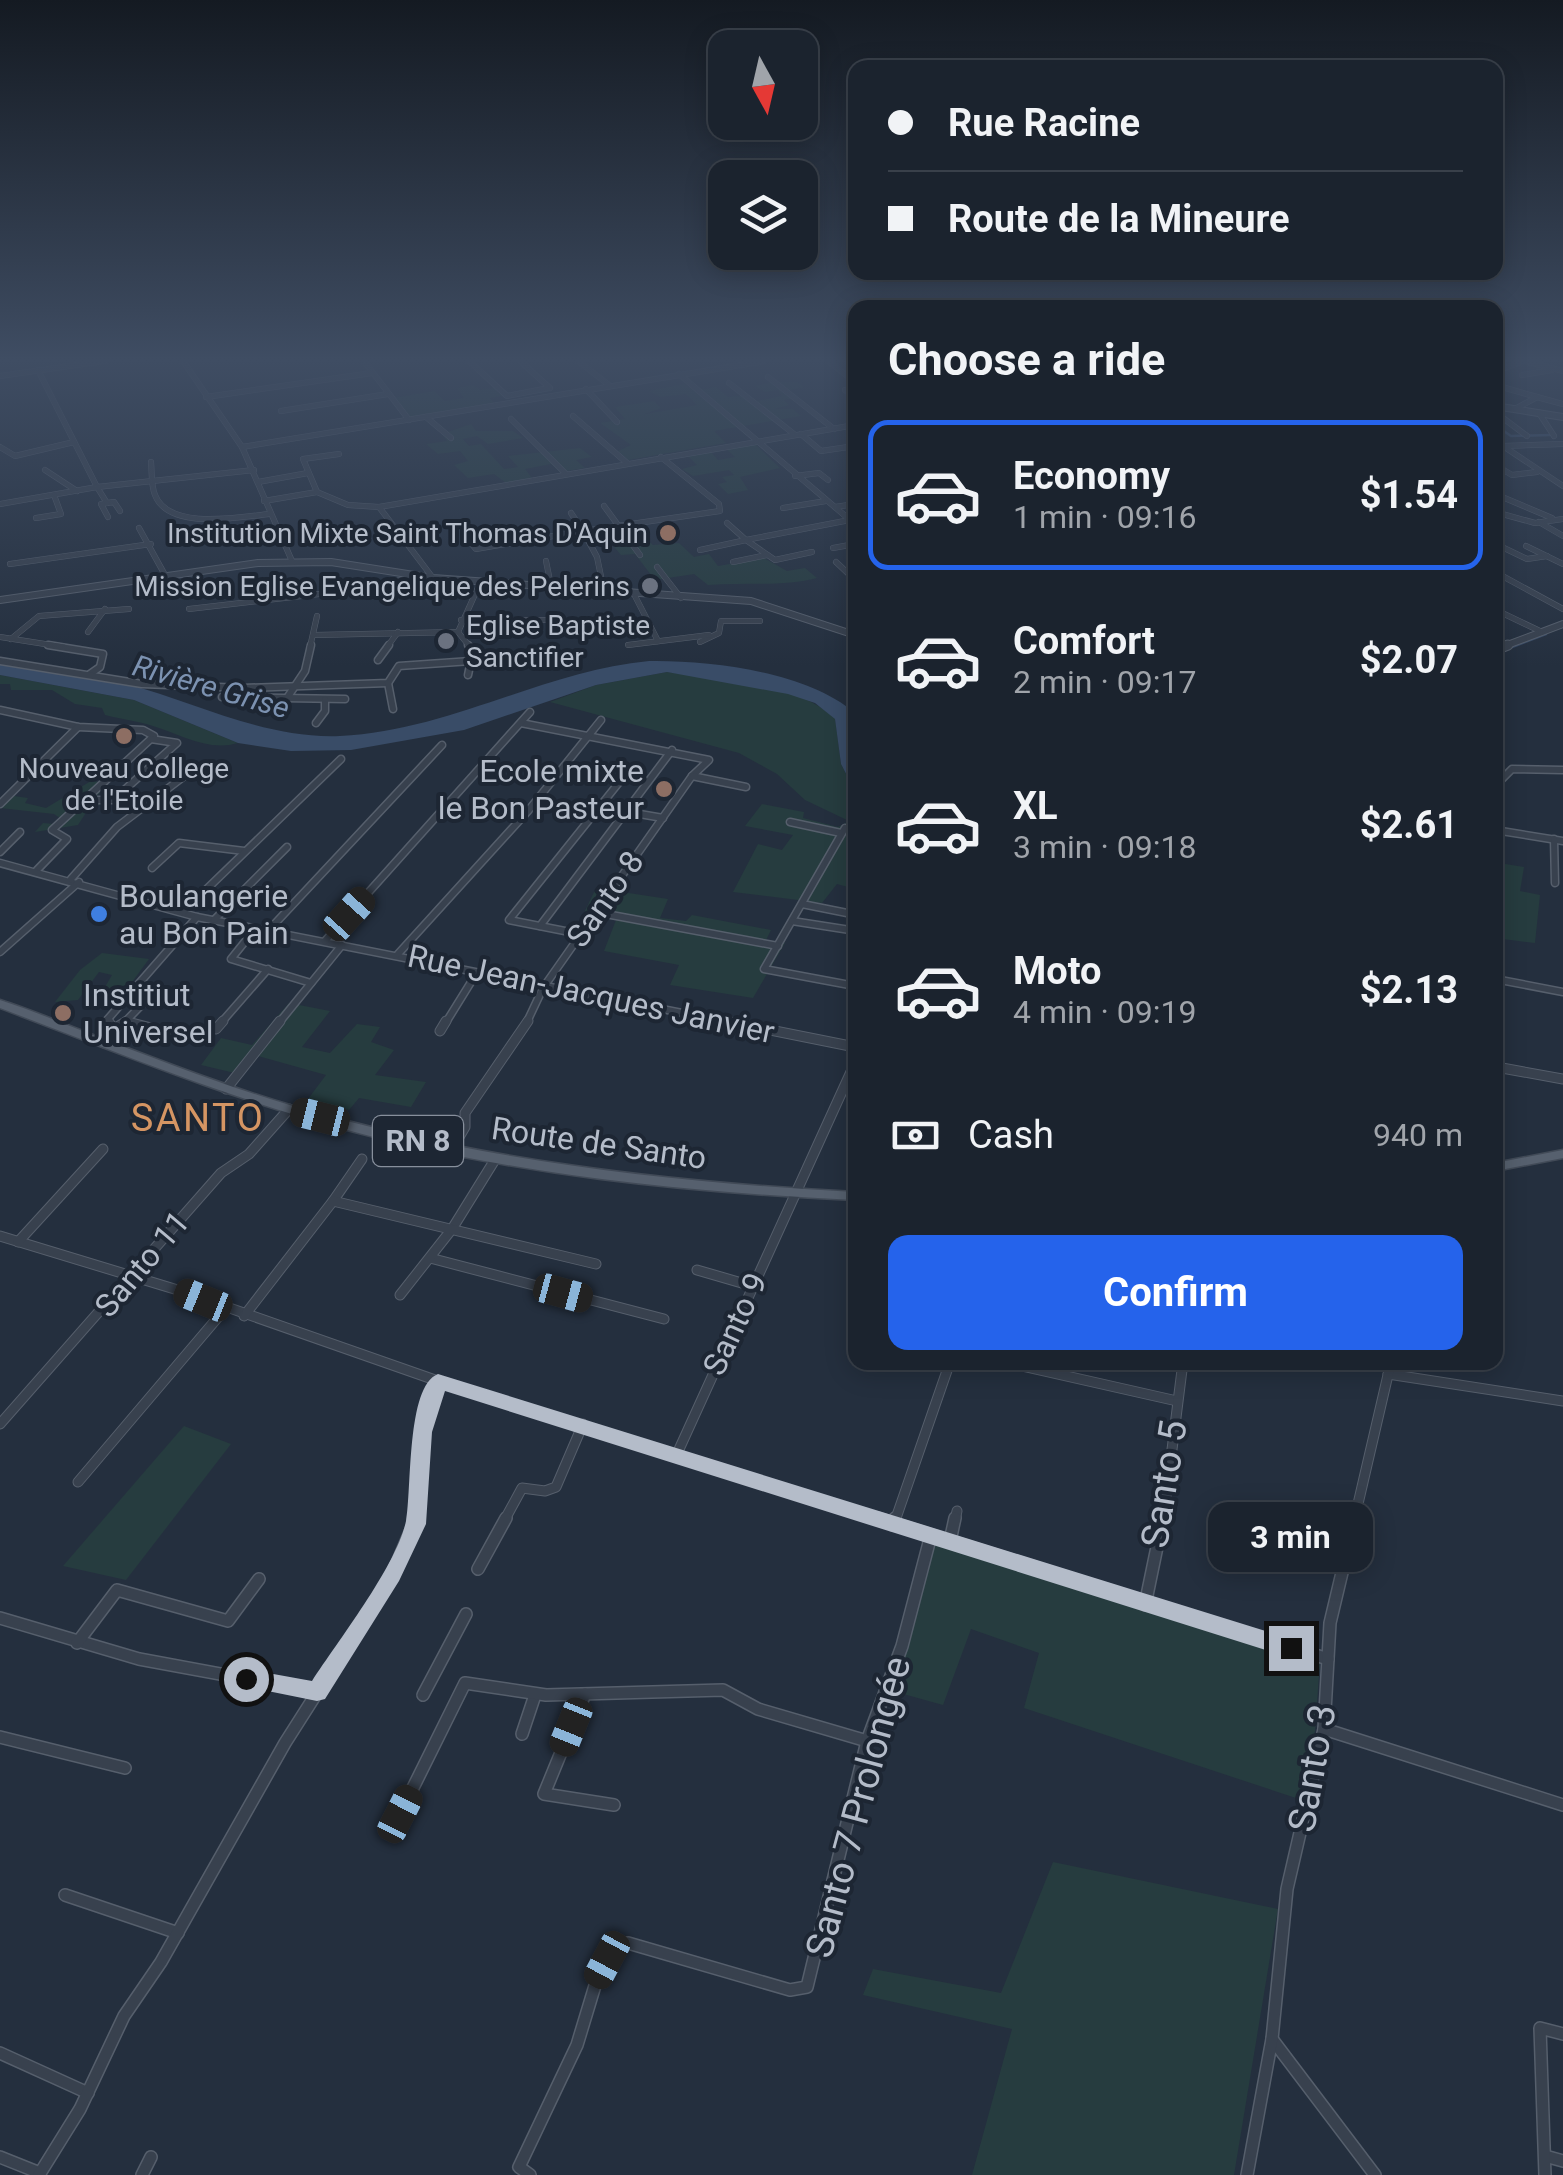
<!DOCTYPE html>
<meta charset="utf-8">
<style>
body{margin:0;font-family:Roboto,sans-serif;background:#282f3a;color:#f1f3f6;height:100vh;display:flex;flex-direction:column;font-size:38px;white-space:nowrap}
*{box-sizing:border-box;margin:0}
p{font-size:32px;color:#a0a4aa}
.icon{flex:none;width:55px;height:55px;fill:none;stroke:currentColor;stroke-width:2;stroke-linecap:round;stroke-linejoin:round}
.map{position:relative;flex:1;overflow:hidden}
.details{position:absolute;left:848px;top:300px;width:655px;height:1070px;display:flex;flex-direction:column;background:#1b232e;border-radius:20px;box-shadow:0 5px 25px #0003,0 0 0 2px #39404a}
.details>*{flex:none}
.guide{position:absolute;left:848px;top:60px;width:655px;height:220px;border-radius:20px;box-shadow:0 5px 25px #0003,0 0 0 2px #39404a;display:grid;align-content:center;height:220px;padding:0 40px;background:#1b232e}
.needle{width:65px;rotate:172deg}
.controls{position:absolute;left:708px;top:30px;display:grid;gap:20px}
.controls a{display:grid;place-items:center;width:110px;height:110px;border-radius:20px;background:#1b232e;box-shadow:0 5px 25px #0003,0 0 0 2px #39404a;font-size:50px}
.end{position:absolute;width:45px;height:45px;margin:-22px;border:12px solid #b4bcc9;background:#111;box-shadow:0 0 0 5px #111}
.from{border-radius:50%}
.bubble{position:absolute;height:70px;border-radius:20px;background:#1b232e;box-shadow:0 5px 25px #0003,0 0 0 2px #39404a;font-size:32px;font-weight:700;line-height:70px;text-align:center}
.car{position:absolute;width:30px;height:60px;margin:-30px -15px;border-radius:12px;box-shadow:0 0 8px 2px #0007;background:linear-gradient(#222 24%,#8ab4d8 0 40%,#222 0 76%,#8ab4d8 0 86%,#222 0)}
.guide b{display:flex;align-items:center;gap:35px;height:95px;font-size:38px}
.guide b+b{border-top:2px solid #39404a}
.guide i{width:25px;height:25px;background:#f1f3f6}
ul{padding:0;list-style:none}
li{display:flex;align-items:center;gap:30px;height:150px;margin:0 20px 15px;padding:0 20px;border:5px solid transparent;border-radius:20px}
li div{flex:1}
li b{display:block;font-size:38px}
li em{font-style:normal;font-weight:700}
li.on{border-color:#2563eb}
li>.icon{width:90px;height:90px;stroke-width:1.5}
h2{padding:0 40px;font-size:45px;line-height:120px}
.pay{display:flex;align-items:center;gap:25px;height:110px;padding:0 40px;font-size:38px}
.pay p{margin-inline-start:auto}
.button{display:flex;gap:20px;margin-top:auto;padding:20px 40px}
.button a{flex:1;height:115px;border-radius:20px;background:#2563eb;color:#fff;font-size:40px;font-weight:700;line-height:115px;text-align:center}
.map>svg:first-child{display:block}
.green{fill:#263c3f}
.water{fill:#394c67}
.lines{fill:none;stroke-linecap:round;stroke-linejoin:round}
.stream{stroke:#394c67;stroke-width:2.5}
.minor-far3-casing{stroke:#565f6c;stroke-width:6}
.minor-far2-casing{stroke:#565f6c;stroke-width:9}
.minor-far1-casing{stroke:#565f6c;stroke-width:11}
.minor-casing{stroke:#565f6c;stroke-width:14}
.tertiary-far1-casing{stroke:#565f6c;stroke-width:8}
.tertiary-casing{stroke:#565f6c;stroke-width:11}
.primary-casing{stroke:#414a57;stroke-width:3}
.minor-far3{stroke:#38414e;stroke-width:5}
.minor-far2{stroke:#38414e;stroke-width:6}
.minor-far1{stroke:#38414e;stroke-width:9}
.minor{stroke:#38414e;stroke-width:11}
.tertiary-far1{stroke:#38414e;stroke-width:6}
.tertiary{stroke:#38414e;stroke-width:9}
.primary{fill:#56606e;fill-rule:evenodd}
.route{fill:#b4bcc9}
.education-dot{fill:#8d6e63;stroke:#1d2633;stroke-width:4}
.worship-dot{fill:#6b7280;stroke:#1d2633;stroke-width:4}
.shop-dot{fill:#3f7fe0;stroke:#1d2633;stroke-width:4}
.labels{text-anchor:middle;stroke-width:8;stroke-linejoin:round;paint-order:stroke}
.far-poi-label{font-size:28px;fill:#b4bcc9;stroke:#1d2633;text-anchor:end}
.far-water-label{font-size:30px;font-style:italic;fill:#7c92b1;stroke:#1d2633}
.shield{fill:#1d2633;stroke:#878f9c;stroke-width:2.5}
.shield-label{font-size:30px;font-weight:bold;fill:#b4bcc9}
.poi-label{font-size:32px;fill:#b4bcc9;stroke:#1d2633;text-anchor:start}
.street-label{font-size:32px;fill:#b4bcc9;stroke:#1d2633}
.quarter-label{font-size:38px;letter-spacing:2.5px;fill:#d59563;stroke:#1d2633}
.near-street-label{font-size:38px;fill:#b4bcc9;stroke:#1d2633}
</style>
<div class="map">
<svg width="1563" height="2175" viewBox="0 0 1563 2175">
<rect width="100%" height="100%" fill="#242f3e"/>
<g class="green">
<polygon points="774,382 797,382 804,387 787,391 794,398 784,400 789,405 775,409 793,409 801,416 714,431 726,443 628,460 618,451 631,445 600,423 625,419 615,407 654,401 661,408 645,414 697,405 686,394 660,397 649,391 684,384 695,391 716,387 728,397 749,395 757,401 782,396 778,390 765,392 755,386"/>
<polygon points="474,385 480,390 494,388 502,396 490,398 494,403 411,418 394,398 434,391 445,401 464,398 457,388"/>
<polygon points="471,424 476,431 513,431 523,438 488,444 477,436 463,439 469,446 481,444 504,469 518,467 508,456 580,448 592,457 576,460 585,468 560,472 551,464 525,469 532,478 506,483 494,474 468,478 454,465 468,461 460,451 438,454 426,444 447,441 442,434"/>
<polygon points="755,444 780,468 740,477 748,490 728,494 718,484 727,482 722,477 734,475 729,470 693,476 682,469 697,465 685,453 709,450 718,460 735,457 725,448"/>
<path d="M645,538l8,7 26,-2 15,14 15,-3 9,12 46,-8 23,13 18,-3 12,10c-32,9 -73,4 -109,7l-14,-11 -39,6 -20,-26 -14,1 -10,-12z"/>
<path d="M667,672c52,8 128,10 168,46l6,46 14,27v98l-18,-5 -15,19 -89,-11 25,-48 24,6 11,-15 -48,-9 17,-22 42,8 -1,6 35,9 11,-6 -44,-21 -28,-26 -38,-21 -189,-51 46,-17z"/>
<path d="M0,675l134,25 104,43c-30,9 -58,-9 -85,-17 -15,-5 -32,-7 -48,-11l-3,-7 -27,-4 -23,-14h-41l-1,-6h-10z"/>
<polygon points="91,781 108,783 97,796 112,798 107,805 91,805 78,825 35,832 43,823 54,824 60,818 54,814 0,808 14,796 28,798 25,803 46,808"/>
<polygon points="1499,863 1524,867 1520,891 1540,895 1535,943 1495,938 1495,926 1504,927 1503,912 1495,910 1495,887 1502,888"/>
<polygon points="596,888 668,899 660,918 686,921 692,915 771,930 766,940 785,943 753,998 670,985 679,965 604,951 616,920 583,915"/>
<polygon points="102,953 149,959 124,993 101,994 112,975 99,972 78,1000 55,1002 80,970"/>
<polygon points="289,1003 330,1011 302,1047 330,1053 357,1024 380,1027 371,1042 394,1050 375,1075 426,1082 411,1107 359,1098 349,1110 308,1099 326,1075 258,1056 243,1075 201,1065 221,1038 252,1045"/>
<polygon points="184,1426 231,1444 126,1580 63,1566"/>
<polygon points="934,1539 1320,1661 1315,1731 1299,1799 1024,1708 1039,1653 971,1629 943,1705 889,1690"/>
<polygon points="1053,1862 1278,1909 1234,2175 972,2175 1012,2029 863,1995 873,1969 1001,1993"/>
</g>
<path class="water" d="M649,661c62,-1 158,11 206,52v78l-14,-27 -6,-45 -20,-16 -27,-9 -121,-22 -71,13 -132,45 -113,20 -60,1 -53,-8 -104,-43 -134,-25v-13c41,6 88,11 127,22 71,19 137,55 213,52 109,-5 203,-65 309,-75z"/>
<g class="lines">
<g class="stream">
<polyline points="1495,425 1511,436 1550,435"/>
<polyline points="1512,647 1546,634"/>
</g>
<defs>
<g id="minor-far3">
<polyline points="183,361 242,447 292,561"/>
<polyline points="364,361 409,420"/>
<polyline points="469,361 507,396 549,388"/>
<polyline points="520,361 550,388"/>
<polyline points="578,361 609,385"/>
<polyline points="828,361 855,382"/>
<polyline points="1525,361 1563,371"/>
<polyline points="1495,362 1499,361"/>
<polyline points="1505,368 1523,361"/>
<polyline points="38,370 97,487 107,503 114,502 120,511"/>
<polyline points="679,374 850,520"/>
<polyline points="1522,375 1552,370"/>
<polyline points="0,376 104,361"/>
<polyline points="768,377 834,429"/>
<polyline points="729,383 794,434"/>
<polyline points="1495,385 1537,397 1515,409"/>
<polyline points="586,389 617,422"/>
<polyline points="855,389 845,390 855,398"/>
<polyline points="206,397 372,373"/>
<polyline points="1537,397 1563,404"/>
<polyline points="281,411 388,394"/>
<polyline points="1495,412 1527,436"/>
<polyline points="1539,413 1554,436"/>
<polyline points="573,416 627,463"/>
<polyline points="426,417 451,438"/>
<polyline points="511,419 565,473"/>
<polyline points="801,434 821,451 855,446"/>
<polyline points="1503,446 1563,486"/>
<polyline points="1503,446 1563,444"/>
<polyline points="0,447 15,456 74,442"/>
<polyline points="242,447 765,361"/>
<path d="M151,462c1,10 0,24 4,33 14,36 85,22 114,19"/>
<polyline points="1495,465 1512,475 1537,472"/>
<polyline points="45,470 77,491"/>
<polyline points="795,476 819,473 828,480"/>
<polyline points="258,482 308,473"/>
<polyline points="317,492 348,505 379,507"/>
<polyline points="1495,494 1552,518"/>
<polyline points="264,501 317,492 303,459 339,454"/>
<polyline points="107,503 101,504 108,517"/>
<polyline points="0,504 97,487 254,470"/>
<polyline points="604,506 640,555"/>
<polyline points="835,507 855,504"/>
<polyline points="783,508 826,501"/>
<polyline points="1495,512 1535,523 1563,519"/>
<polyline points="36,518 61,514 54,495"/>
<polyline points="1539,522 1563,536"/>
<polyline points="727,523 746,540 855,519"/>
<polyline points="139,528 165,575"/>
<polyline points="464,535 476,549 583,531 571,513"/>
<polyline points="1526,546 1563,564"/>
<polyline points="833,548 855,544"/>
<polyline points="1504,548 1527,559 1547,556"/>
<polyline points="700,550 746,540 775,560 812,552"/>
<polyline points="546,561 551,586"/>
<polyline points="733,562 767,555"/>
<polyline points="836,562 855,580"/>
<polyline points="10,564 151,544"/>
<polyline points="657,567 681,598"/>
<polyline points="1495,572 1563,609"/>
<polyline points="433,578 379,507 855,425"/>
<polyline points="604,591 597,557 583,531 720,511 719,504 661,457"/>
<polyline points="634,594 658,641"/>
<polyline points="189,609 354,590 418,576"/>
<polyline points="1500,612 1542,632"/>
<polyline points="461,620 554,620"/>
<polyline points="88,632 105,609"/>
<polyline points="314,635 458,632"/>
<polyline points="0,637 64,647"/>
<polyline points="11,639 39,616 129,609"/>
<polyline points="700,642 719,633 721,621 760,621"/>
<polyline points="628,645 709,635"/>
<polyline points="310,647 317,616"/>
<polyline points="387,647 398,632"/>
<polyline points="470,647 458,632 481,581"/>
</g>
<g id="minor-far2">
<polyline points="48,645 103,654 100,667 90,674"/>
<polyline points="378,660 389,645"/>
<polyline points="0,661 142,684 244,688 388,683 399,666 471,661"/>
<polyline points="468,675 473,651 468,645"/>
<polyline points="388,683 393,709"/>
<polyline points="222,697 345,699"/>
<polyline points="285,701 305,671 311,645"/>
<polyline points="0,710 78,727 143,730 154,736 52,830 67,839 37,870"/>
<polyline points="316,723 325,711 325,700"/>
<polyline points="521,723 709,760 692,776 543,988 526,1024"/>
<polyline points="692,776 746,787"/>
<polyline points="1495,786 1512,769 1563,770"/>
<polyline points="86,800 113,800 177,743 151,739"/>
<polyline points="0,804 78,727"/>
<polyline points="628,812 663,818"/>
<polyline points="790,822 841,833"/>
<polyline points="845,828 764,969 855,986"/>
<polyline points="1495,830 1563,841"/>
<polyline points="1554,839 1555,883"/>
<polyline points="0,852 20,832"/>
<polyline points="0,863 197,917 738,1024"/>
<polyline points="152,868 179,843 244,851"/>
<polyline points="71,879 117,827 195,768"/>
<polyline points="802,904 852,914"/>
<polyline points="183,912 341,759"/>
<polyline points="595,912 778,946"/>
<polyline points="214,920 287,847"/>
<polyline points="792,921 850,930"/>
<polyline points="540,926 672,750"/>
<polyline points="255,929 231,959 311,983"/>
<polyline points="268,931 442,745"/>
<polyline points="580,934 509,920 621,780"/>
<polyline points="325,941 530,712"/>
<polyline points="0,952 79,882"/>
<polyline points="398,954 528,811 601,720"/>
<polyline points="1495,979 1563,992"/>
<polyline points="128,1022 135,1024"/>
<polyline points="110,1024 107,1020 197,917"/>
<polyline points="123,1024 156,990 136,987"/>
<polyline points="220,1024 268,969"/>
<polyline points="278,1024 342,945"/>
<polyline points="445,1024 476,974"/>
</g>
<g id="minor-far1">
<polyline points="725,1021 855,1047"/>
<polyline points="128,1022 182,1036"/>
<polyline points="114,1029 127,1021"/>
<polyline points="216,1029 223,1021"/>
<polyline points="440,1031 446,1021"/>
<polyline points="104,1043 114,1029 108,1021"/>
<polyline points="1502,1068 1563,1079"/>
<polyline points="226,1089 280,1021"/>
<polyline points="452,1149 465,1127 465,1113 528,1021"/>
<polyline points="333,1201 362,1159"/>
<polyline points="0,1236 181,1291 438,1381 885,1521"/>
<polyline points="18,1242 103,1149"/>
<polyline points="430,1258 664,1319"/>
<polyline points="697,1270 752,1286"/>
<polyline points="400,1295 452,1229 496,1158"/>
<polyline points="244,1316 333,1201 596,1264"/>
<polyline points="1004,1362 1177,1401"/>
<polyline points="1388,1374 1563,1401"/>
<polyline points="0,1424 221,1173 249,1154 289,1109"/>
<polyline points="676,1456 855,1063"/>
<polyline points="78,1482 225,1309"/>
<polyline points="416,1521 422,1432 438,1381"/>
<polyline points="504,1521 522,1488 545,1491 556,1487 583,1424"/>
<polyline points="895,1521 950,1362"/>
<polyline points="955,1521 957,1511"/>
<polyline points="1163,1521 1183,1362"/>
<polyline points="1354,1521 1391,1362"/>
</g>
<g id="minor">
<polyline points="877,1518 1328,1659"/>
<polyline points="893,1525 895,1518"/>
<polyline points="950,1541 955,1518"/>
<polyline points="478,1569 506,1518"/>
<polyline points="1145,1605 1163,1518"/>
<polyline points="0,1618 139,1659 317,1692"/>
<polyline points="77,1643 117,1590 228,1621 259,1579"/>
<polyline points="585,1694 544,1794 614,1805"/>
<polyline points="423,1695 466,1614"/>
<polyline points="1324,1729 1563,1805"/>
<polyline points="522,1734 535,1695"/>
<polyline points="0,1737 125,1768"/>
<polyline points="400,1814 465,1683 546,1695 723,1690 758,1709 867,1741"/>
<polyline points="65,1895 178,1933"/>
<polyline points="1272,2039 1375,2175"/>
<polyline points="0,2053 88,2093"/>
<polyline points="1545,2156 1563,2161"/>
<polyline points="0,2157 40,2173"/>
<polyline points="39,2175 80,2109 124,2016 161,1962 285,1743 392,1575 416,1518"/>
<polyline points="142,2175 151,2157"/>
<polyline points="530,2175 519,2167 577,2045 597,1979 614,1947 628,1943 790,1990 807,1987 867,1741 902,1646 931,1535"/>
<polyline points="1247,2175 1272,2039 1287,1889 1324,1729 1330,1623 1355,1518"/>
<polyline points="1545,2175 1540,2028 1563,2034"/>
</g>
<g id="tertiary-far1">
<polyline points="1495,406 1563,417"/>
<polyline points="0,600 258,563 331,562 433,578 751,601 855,635"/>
<polyline points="1502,647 1563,624"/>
</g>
<polyline id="tertiary" points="1495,650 1508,645"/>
<g id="primary">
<path d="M0,1000c31,10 62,23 93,35 66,25 132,51 200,71 184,54 372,76 562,86v8c-170,-8 -339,-25 -504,-69 -120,-32 -235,-79 -351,-123z"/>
<polygon points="1563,1150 1563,1158 1495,1171 1495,1163"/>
</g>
</defs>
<use href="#minor-far3" class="minor-far3-casing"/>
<use href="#minor-far2" class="minor-far2-casing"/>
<use href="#minor-far1" class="minor-far1-casing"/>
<use href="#minor" class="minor-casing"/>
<use href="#tertiary-far1" class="tertiary-far1-casing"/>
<use href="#tertiary" class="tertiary-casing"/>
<use href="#primary" class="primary-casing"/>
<use href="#minor-far3" class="minor-far3"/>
<use href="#minor-far2" class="minor-far2"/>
<use href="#minor-far1" class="minor-far1"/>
<use href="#minor" class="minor"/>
<use href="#tertiary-far1" class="tertiary-far1"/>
<use href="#tertiary" class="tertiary"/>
<use href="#primary" class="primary"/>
</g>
<linearGradient id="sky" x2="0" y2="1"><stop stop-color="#141a22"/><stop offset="0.54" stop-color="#3f4d63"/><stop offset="1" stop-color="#3f4d63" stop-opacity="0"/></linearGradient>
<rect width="1563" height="666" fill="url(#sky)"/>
<path class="route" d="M438,1374l853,265 11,9 -11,10 -846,-267 -13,41 -6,92 -27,57 -74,118 -8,2 -79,-16 -3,-6 11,-10 66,12c26,-40 85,-116 94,-160 6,-30 0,-135 32,-147z"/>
<g class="education-dot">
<circle cx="668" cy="533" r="10"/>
<circle cx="124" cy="736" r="10"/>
<circle cx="664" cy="789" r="10"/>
<circle cx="63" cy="1013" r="10"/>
</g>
<g class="worship-dot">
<circle cx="650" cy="586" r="10"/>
<circle cx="446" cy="641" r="10"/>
</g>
<circle class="shop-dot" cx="99" cy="914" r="10"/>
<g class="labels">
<g class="far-poi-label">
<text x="648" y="543">Institution Mixte Saint Thomas D'Aquin</text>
<text x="630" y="596">Mission Eglise Evangelique des Pelerins</text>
<text x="466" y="635" text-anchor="start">Eglise Baptiste<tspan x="466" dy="32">Sanctifier</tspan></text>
<text x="124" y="778" text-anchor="middle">Nouveau College<tspan x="124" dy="32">de l'Etoile</tspan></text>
</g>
<g class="far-water-label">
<text transform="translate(211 687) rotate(16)" y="10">Rivière Grise</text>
</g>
<rect class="shield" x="373" y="1116" width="90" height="50" rx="8"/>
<g class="shield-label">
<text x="418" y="1151">RN 8</text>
</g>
<g class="poi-label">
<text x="644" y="782" text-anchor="end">Ecole mixte<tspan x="644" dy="37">le Bon Pasteur</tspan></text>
<text x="119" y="907">Boulangerie<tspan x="119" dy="37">au Bon Pain</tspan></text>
<text x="83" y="1006">Institiut<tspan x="83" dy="37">Universel</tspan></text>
</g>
<g class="street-label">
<text transform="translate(605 899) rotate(-55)" y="11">Santo 8</text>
<text transform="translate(591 994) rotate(12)" y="11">Rue Jean-Jacques Janvier</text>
<text transform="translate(599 1143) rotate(8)" y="11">Route de Santo</text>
<text transform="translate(142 1264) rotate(-50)" y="11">Santo 11</text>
<text transform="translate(735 1324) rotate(-65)" y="11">Santo 9</text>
</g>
<g class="quarter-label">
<text x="198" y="1131">SANTO</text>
</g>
<g class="near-street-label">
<text transform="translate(1164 1484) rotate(-81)" y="13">Santo 5</text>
<text transform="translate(1312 1768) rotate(-80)" y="13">Santo 3</text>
<text transform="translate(858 1807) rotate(-75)" y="13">Santo 7 Prolongée</text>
</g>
</g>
</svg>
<div class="controls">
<a><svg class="needle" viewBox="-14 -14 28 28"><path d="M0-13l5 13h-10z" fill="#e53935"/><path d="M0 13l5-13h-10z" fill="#a0a4aa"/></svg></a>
<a><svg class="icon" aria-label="layers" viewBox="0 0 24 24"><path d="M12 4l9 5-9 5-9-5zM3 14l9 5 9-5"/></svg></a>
</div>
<i class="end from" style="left:246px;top:1679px"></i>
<i class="end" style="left:1291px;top:1648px"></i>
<div class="bubble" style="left:1208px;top:1502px;width:165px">3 min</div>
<i class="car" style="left:349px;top:914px;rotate:42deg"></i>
<i class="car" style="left:320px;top:1117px;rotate:284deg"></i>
<i class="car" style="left:563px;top:1293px;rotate:105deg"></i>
<i class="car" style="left:203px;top:1300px;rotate:292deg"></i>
<i class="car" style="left:571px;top:1727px;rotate:202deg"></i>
<i class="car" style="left:400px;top:1814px;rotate:27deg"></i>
<i class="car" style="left:607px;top:1960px;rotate:208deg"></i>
<div class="guide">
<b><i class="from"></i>Rue Racine</b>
<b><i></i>Route de la Mineure</b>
</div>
<section class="details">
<h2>Choose a ride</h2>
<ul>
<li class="on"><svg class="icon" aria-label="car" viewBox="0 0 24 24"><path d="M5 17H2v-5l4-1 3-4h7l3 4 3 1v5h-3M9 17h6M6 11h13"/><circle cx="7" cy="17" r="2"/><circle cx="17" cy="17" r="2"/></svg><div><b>Economy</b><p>1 min · 09:16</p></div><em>$1.54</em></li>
<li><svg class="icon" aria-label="car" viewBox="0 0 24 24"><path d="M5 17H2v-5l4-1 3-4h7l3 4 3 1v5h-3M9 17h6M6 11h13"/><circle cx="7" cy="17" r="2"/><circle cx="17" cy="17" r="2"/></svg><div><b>Comfort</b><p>2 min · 09:17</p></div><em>$2.07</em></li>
<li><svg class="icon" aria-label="car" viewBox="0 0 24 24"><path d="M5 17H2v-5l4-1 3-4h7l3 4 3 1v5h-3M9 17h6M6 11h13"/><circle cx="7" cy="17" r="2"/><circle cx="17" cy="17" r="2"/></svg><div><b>XL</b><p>3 min · 09:18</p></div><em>$2.61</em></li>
<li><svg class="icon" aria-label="car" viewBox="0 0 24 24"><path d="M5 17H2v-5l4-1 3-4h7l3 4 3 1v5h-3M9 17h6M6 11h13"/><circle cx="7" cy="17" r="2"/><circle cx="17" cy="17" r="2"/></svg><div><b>Moto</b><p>4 min · 09:19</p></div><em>$2.13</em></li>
</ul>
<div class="pay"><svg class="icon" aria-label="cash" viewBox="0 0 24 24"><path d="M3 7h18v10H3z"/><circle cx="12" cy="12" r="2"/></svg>Cash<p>940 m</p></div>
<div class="button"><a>Confirm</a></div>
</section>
</div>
